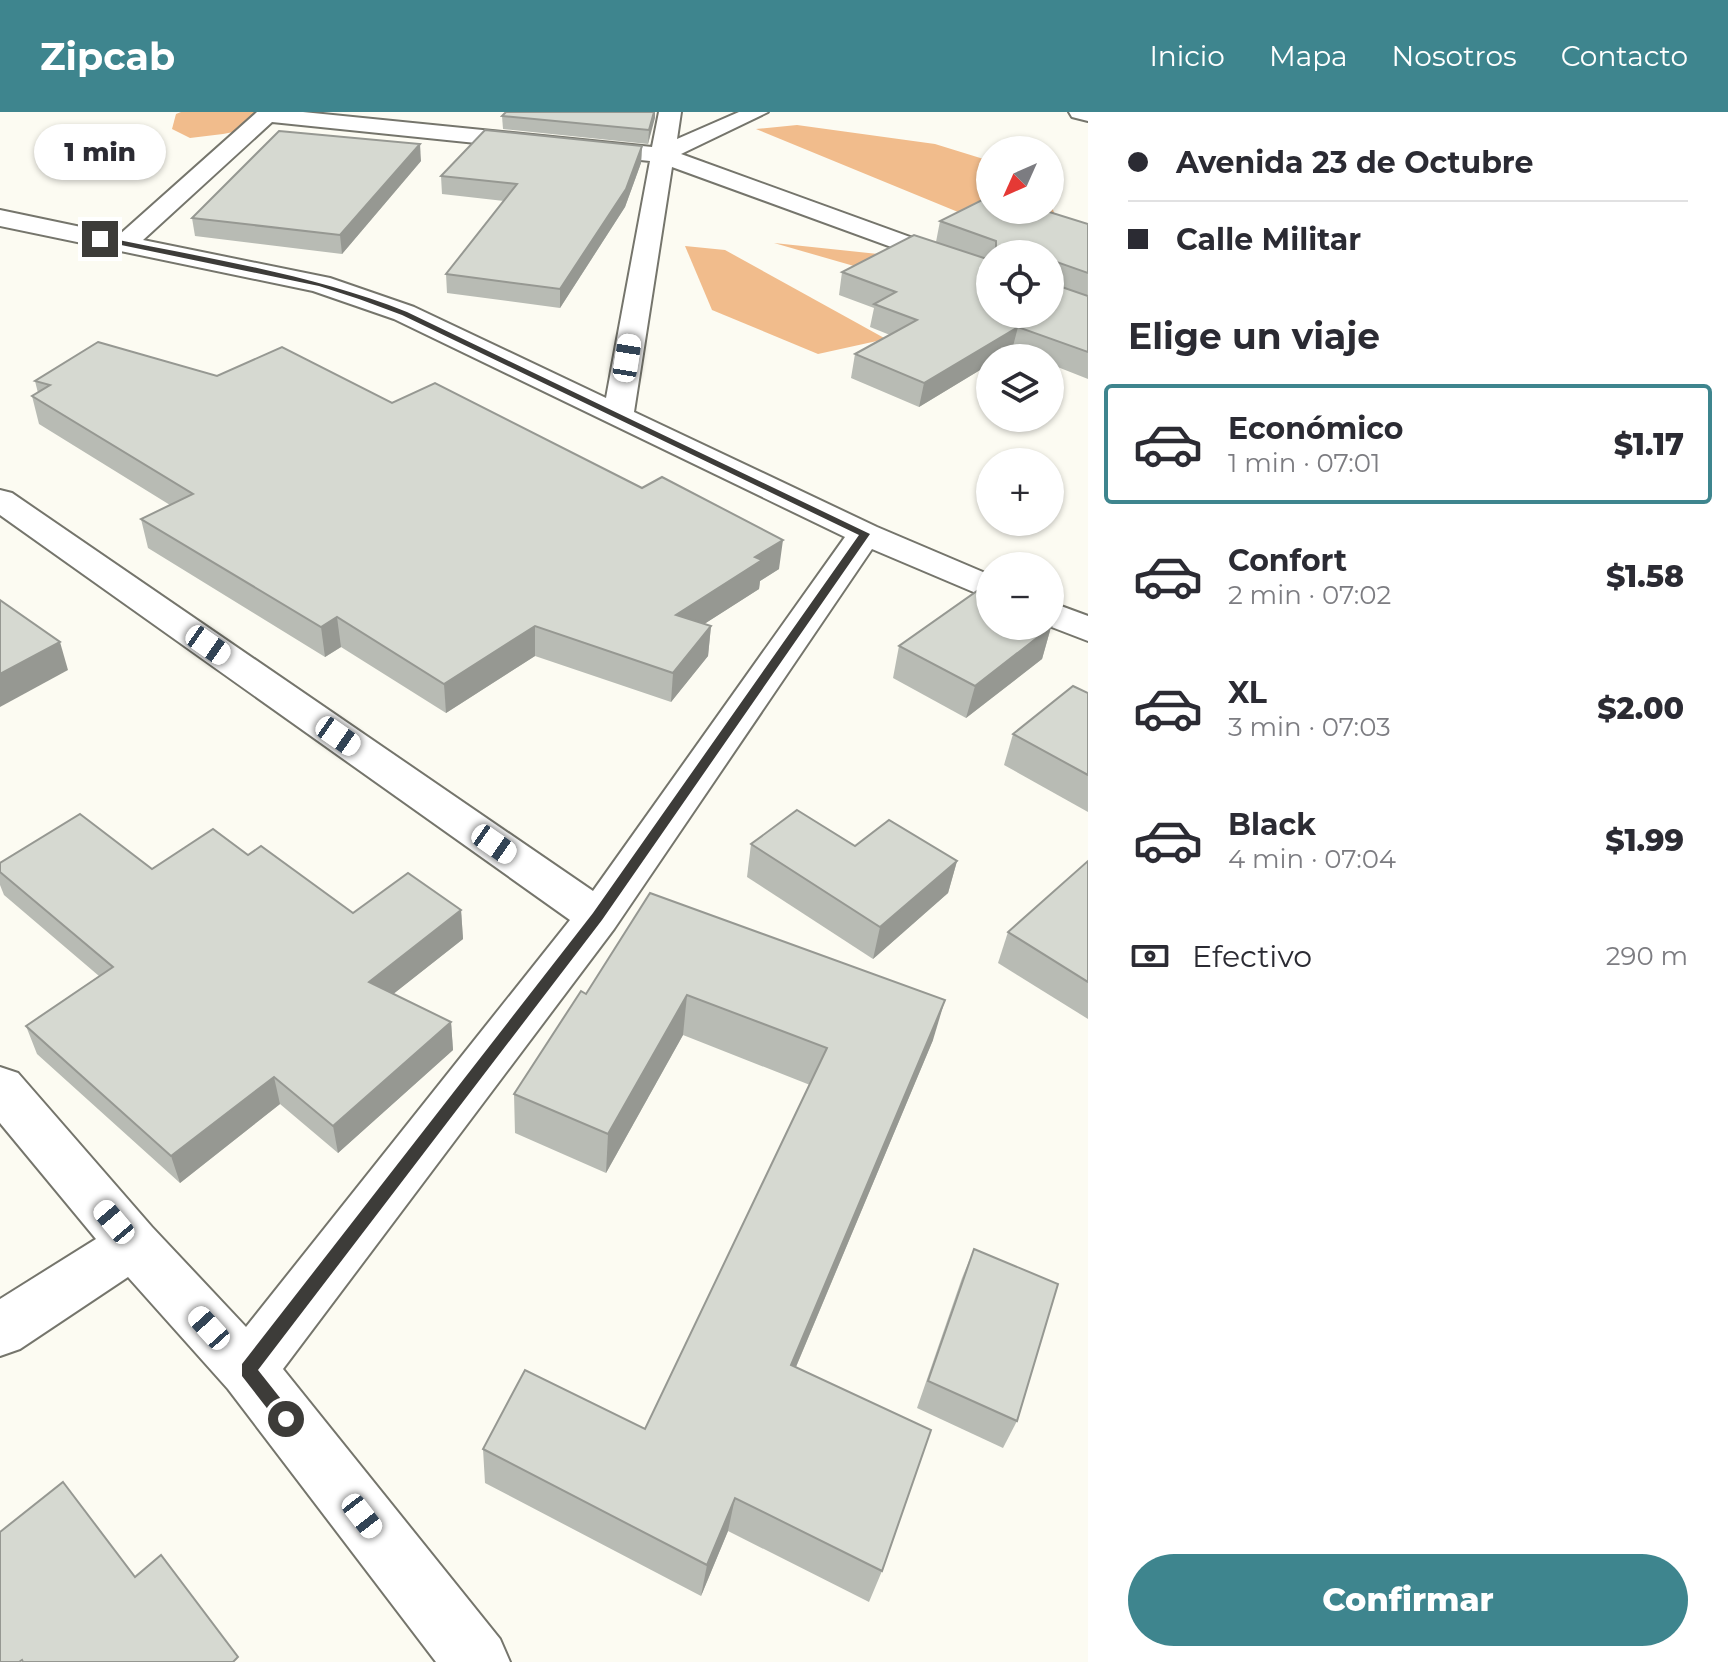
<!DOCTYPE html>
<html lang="es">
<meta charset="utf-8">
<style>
body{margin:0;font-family:Montserrat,sans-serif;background:#f7f7f7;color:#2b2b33;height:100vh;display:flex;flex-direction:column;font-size:30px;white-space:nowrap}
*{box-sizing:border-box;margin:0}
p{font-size:26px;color:#7c7c81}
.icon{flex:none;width:44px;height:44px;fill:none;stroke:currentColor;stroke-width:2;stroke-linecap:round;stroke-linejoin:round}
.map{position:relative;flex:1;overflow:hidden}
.panel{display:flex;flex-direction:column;background:#fff;width:640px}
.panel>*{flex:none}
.banner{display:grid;align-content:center;height:176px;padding:0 40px;background:#fff}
.needle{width:52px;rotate:225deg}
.buttons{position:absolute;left:976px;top:24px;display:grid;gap:16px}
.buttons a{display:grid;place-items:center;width:88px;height:88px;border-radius:50%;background:#fff;box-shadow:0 2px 6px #0004;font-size:40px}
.end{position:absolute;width:36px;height:36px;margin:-18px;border:10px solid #3d3c39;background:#fff;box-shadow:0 0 0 4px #fff}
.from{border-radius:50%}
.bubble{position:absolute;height:56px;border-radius:28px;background:#fff;box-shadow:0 2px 6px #0004;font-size:26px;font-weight:800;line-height:56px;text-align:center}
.car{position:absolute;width:24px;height:48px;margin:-24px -12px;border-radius:10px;box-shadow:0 0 6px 2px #0007;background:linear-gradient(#fff 24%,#345 0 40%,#fff 0 76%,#345 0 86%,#fff 0)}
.banner b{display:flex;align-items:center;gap:28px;height:76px;font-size:30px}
.banner b+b{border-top:2px solid #e1e1e2}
.banner i{width:20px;height:20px;background:#2b2b33}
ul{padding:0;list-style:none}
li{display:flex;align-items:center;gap:24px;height:120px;margin:0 16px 12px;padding:0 24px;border:4px solid transparent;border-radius:8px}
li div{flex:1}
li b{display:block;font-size:30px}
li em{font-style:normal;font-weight:800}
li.current{border-color:#3e858e}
li>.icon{width:72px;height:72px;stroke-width:1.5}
h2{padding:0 40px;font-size:36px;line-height:96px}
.pay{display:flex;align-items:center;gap:20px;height:88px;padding:0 40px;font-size:30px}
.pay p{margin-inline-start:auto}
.primary-button{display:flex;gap:16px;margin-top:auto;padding:16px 40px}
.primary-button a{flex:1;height:92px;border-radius:48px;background:#3e858e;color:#fff;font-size:32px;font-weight:800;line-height:92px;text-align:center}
header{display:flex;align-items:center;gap:48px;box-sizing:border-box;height:112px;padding:0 40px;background:#3e858e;color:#fff}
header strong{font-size:38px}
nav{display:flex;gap:44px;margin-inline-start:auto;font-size:28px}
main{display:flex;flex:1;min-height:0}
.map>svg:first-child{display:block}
.green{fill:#f1bc8c}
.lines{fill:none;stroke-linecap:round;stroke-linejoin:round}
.minor-casing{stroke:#75756c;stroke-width:4}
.minor{fill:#fff;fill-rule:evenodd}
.wall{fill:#b8bbb4;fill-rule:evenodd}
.shaded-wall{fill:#969892}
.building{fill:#d6d9d1;stroke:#969892;stroke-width:2}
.route{fill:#3d3c39}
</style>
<header>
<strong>Zipcab</strong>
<nav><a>Inicio</a><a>Mapa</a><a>Nosotros</a><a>Contacto</a></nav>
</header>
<main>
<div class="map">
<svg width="1088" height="1550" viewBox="0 0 1088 1550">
<rect width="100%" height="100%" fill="#fcfbf2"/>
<g class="green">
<polygon points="181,0 268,0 249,17 223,22 190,26 172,17 176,2"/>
<polygon points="797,13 935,32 990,49 990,98 1050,98 1050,90 1055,103 958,100 756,17"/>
<polygon points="774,131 897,144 986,192"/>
<polygon points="685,134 725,138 886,227 818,242 712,198"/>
</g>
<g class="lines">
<defs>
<g id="minor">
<path d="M257,0h46l349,35 7,-35h22l-4,27 62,-27h29l-87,42 309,112v17l-318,-116 -38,245 243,115 113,48v24l-118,-50 -258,380 -331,440 217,270 10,23h-74l-208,-273 -100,-112 -108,72 -20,7v-57l96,-60 -96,-116v-56l18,6 134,154 94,100 324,-407 -570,-405v-25l12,3 581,398 252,-354 -451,-218 -81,-28 -313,-65v-16l119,25zM272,10l378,39 -44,237 -192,-91 -84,-29 -187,-38z"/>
<polygon points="1069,0 1088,0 1088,9 1072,5"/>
<polygon points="1050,490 1088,504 1088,529 1049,514"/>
</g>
</defs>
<use href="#minor" class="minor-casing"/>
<use href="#minor" class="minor"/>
</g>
<g class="wall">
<polygon points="506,0 655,0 648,32 503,17 502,4"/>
<polygon points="642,34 641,51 625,95 560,196 447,181 446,162 504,89 442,82 441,64"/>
<polygon points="421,49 342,142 195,124 192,106"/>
<path d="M940,109l148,3v155l-38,-15v-6h-17l-21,-8 -22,8v6l-71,43 -68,-29 4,-24 35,-19 -20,-8 4,-19 -35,-13 3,-23 94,-30zM990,142h60l-60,60z"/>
<polygon points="217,264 392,291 779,457 760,469 759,477 704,512 711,514 708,544 671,590 535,544 446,601 341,535 325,545 148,436 141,407 170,393 39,312 32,284 38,281 35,269"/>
<polygon points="1051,515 1042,547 966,606 893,566 899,534"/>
<polygon points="1088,581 1088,700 1004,653 1013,622"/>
<polygon points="751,732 957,749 948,781 873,847 747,765"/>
<polygon points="248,743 353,801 461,798 463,827 393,882 451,910 453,938 338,1041 280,992 180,1071 37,942 26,914 99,864 4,783 0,773 0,751 152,757"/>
<polygon points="1088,749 1088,907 998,851 1008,820"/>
<polygon points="650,781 933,928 796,1255 882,1459 869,1490 728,1419 701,1484 485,1371 483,1337 645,1317 810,973 683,923 606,1061 515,1021 514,982 586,882"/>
<polygon points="974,1137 1017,1309 1003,1336 917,1296 962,1166"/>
</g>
<g class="shaded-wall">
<polygon points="654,0 655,0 655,6 648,32 649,18"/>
<polygon points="420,32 421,49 342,142 340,123"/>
<polygon points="642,34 641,51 625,95 560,196 560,177"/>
<polygon points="1018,215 1012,238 1000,246 990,246 990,252 919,295 924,271"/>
<polygon points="783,428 779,457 760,469 759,477 673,532 676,503 755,445"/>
<polygon points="337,505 341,535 325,545 321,515"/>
<polygon points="535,514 535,544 446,601 444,572"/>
<polygon points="711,514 708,544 671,590 673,561"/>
<polygon points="1051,515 1042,547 966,606 975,574"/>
<polygon points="60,530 68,558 0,595 0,562"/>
<polygon points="957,749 948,781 873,847 880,815"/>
<polygon points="461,798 463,827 373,898 369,870"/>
<polygon points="687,883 683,923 606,1061 608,1022"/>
<polygon points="945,888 933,928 782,1288 791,1253"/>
<polygon points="451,910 453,938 338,1041 333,1014"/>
<polygon points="274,965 280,992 180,1071 171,1044"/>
<polygon points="735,1386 728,1419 701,1484 707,1453"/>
</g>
<g class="building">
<polygon points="506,0 654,0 649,18 502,4"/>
<polygon points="485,18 642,34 626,77 560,177 446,162 517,72 441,64"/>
<polygon points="279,19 420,32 340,123 192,106"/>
<polygon points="990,84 990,98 1043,98 1088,112 1088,161 1057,150 1053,153 1053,172 1088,184 1088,240 1018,215 924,271 855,242 917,208 874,192 896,180 842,160 914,123 990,148 990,202 1050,202 1050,142 996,142 996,129 940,109"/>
<polygon points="98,230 217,264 282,235 392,291 435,271 642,376 662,365 783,428 755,445 762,448 676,503 711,514 673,561 535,514 444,572 337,505 321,515 141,407 193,382 32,284 50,273 35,269"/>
<polygon points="977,479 990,485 990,514 1048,514 1051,515 975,574 899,534"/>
<polygon points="0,488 60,530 0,562"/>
<polygon points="1073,574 1088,581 1088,663 1013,622"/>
<polygon points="797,698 855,734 889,708 957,749 880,815 751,732"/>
<polygon points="80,702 152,757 213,717 248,743 261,734 353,801 408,761 461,798 369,870 451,910 333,1014 274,965 171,1044 26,914 113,855 0,760 0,751"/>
<polygon points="1088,749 1088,870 1008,820"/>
<polygon points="650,781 945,888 791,1253 931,1318 882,1459 735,1386 707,1453 483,1337 525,1258 645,1317 827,936 687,883 608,1022 514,982 581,879 586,882"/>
<polygon points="974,1137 1058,1172 1017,1309 928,1269"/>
<polygon points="63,1370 135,1465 161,1443 238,1545 233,1550 23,1550 22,1548 19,1550 0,1550 0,1420"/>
</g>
<path class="route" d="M100,124c103,22 209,37 307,76l463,222 -268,386 -344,450 34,43v12l-6,2 -6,-2 -38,-49v-12l351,-451 266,-378 -457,-220 -43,-16 -40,-13 -222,-46z"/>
</svg>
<div class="buttons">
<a><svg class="needle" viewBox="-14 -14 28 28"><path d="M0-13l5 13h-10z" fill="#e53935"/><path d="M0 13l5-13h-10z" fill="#7c7c81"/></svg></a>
<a><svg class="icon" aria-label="locate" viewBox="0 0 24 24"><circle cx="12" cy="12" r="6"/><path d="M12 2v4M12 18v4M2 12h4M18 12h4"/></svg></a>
<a><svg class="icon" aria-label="layers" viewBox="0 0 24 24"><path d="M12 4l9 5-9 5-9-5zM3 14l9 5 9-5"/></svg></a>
<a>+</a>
<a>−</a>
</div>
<i class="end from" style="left:286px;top:1307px"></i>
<i class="end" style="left:100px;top:127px"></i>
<div class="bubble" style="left:34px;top:12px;width:132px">1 min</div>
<i class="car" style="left:627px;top:246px;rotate:9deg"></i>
<i class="car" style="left:208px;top:533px;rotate:125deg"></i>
<i class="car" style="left:338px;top:624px;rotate:125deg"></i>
<i class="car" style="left:494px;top:732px;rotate:125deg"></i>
<i class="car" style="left:114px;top:1110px;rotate:320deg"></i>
<i class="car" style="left:209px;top:1216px;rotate:318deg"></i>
<i class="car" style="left:362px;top:1404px;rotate:142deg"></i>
</div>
<section class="panel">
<div class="banner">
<b><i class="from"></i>Avenida 23 de Octubre</b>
<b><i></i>Calle Militar</b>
</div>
<h2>Elige un viaje</h2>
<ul>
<li class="current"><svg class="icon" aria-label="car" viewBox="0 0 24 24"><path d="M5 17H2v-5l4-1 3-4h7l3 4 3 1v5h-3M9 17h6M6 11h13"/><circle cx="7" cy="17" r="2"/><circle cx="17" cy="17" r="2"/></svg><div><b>Económico</b><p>1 min · 07:01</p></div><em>$1.17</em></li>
<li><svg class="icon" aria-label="car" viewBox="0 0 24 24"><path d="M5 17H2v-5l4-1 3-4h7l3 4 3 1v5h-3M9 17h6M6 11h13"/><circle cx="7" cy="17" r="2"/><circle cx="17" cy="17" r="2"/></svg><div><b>Confort</b><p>2 min · 07:02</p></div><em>$1.58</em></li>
<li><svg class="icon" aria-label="car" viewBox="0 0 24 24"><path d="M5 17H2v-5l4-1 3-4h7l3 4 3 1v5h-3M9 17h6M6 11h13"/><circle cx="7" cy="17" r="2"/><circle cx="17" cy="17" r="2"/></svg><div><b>XL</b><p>3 min · 07:03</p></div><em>$2.00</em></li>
<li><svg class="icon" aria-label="car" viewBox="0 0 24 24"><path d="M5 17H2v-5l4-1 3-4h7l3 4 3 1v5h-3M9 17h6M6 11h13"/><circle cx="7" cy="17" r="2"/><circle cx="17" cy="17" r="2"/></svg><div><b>Black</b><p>4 min · 07:04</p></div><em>$1.99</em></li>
</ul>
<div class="pay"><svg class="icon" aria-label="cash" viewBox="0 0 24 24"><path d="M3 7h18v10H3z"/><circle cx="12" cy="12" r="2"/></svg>Efectivo<p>290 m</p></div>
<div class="primary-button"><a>Confirmar</a></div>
</section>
</main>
